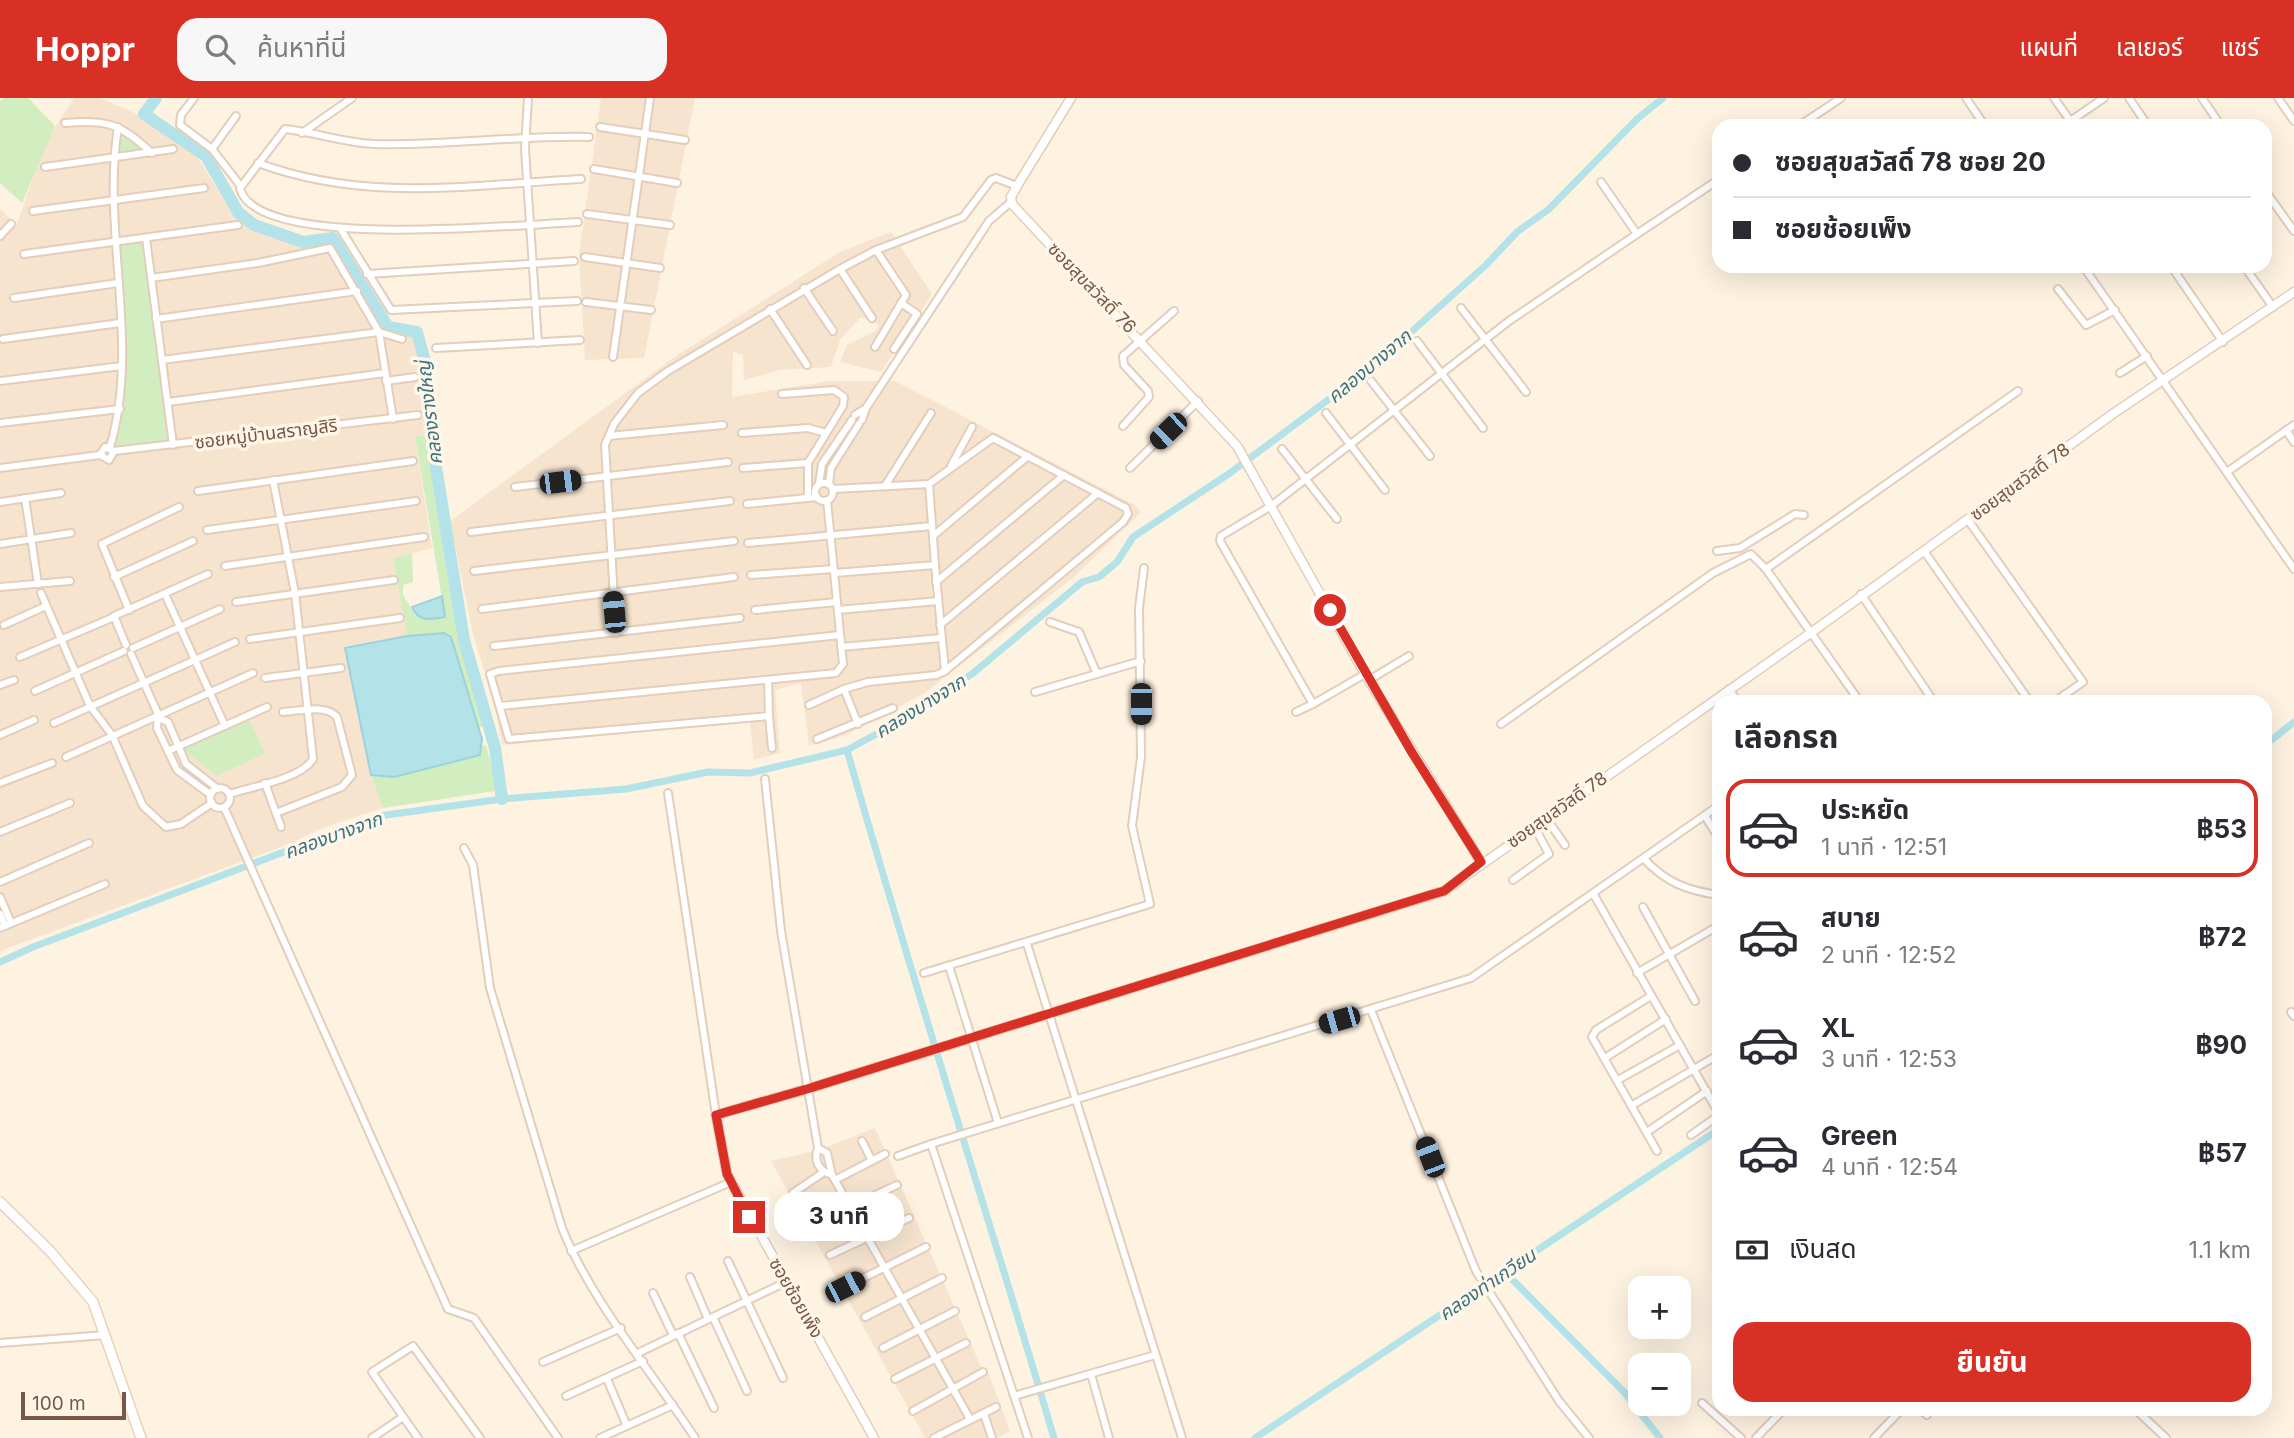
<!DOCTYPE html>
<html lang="th">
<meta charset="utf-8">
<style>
body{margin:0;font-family:Inter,"Noto Sans Thai",sans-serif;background:#f7f7f7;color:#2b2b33;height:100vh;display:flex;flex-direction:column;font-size:26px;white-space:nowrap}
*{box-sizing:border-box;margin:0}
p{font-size:23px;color:#7c7c81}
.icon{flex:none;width:38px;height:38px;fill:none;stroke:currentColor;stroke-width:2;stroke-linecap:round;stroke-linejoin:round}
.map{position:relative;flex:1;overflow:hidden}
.side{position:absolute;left:1712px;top:597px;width:560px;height:721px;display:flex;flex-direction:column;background:#fff;border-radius:21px;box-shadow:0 7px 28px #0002}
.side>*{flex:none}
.top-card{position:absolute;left:1712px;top:21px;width:560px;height:154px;border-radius:21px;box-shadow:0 7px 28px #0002;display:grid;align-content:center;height:154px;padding:0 21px;background:#fff}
.fabs{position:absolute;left:1628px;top:1178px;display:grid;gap:14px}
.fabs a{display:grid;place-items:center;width:63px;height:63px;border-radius:14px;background:#fff;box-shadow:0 7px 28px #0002;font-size:35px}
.scale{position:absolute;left:21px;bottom:18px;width:105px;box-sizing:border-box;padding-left:7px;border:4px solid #775746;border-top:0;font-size:19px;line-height:24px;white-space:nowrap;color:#775746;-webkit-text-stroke:5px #fff6e9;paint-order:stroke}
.end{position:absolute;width:32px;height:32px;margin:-16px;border:9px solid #d93025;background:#fff;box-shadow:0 0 0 4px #fff}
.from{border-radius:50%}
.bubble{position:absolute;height:49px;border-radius:21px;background:#fff;box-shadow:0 7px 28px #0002;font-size:23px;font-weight:700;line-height:49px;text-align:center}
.car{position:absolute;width:21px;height:42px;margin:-21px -10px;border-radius:9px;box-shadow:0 0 5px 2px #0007;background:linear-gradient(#222 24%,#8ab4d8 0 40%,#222 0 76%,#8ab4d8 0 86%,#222 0)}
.top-card b{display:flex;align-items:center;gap:24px;height:66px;font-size:26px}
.top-card b+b{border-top:2px solid #e1e1e2}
.top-card i{width:18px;height:18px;background:#2b2b33}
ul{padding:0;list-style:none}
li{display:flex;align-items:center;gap:21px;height:98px;margin:0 14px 10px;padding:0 7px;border:4px solid transparent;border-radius:21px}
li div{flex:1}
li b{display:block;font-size:26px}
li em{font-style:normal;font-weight:700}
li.selected{border-color:#d93025}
li>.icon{width:63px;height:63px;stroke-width:1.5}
h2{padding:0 21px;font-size:32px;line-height:84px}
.pay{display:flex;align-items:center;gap:18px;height:77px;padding:0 21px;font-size:26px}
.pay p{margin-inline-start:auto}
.cta{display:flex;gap:14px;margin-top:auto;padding:14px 21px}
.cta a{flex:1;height:80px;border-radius:21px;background:#d93025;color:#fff;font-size:28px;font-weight:700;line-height:80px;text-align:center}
header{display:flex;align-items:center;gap:42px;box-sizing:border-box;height:98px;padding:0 35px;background:#d93025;color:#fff}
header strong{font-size:33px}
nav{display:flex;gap:38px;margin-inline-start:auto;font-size:24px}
.search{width:490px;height:63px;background:#f7f7f7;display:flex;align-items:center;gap:18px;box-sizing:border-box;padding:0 24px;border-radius:21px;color:#7c7c81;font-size:26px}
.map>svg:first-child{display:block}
.residential{fill:#f6e4cf}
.green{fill:#d2edbf}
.water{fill:#b4e2e9;stroke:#9ad3dc;stroke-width:2}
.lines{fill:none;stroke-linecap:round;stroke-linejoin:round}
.canal{stroke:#b4e2e9;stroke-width:7}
.river{stroke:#b4e2e9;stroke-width:12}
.minor-casing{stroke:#e3cebc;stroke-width:10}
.tertiary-casing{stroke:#e3cebc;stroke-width:11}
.secondary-casing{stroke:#ead1bc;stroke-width:12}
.minor{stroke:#fff;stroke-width:6}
.tertiary{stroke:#fff;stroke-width:8}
.secondary{stroke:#fff;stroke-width:9}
.route{stroke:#d93025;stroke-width:9}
.labels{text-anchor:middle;stroke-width:7;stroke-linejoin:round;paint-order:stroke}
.street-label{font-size:18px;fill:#775746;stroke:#fff6e9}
.water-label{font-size:19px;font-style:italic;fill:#39747e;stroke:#fff6e9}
</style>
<header>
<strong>Hoppr</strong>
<div class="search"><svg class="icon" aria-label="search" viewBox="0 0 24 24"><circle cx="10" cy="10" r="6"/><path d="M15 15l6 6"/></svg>ค้นหาที่นี่</div>
<nav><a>แผนที่</a><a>เลเยอร์</a><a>แชร์</a></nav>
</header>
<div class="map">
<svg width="2294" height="1340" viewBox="0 0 2294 1340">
<rect width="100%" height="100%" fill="#fef2e1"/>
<g class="residential">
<polygon points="74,0 100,0 144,19 197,58 232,115 252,129 303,147 331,144 383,230 415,240 425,275 426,337 415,339 432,450 393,460 407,538 345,550 371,677 383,710 322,730 289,746 0,853 0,111 17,126 45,45"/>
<polygon points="601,0 695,0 644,260 585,262 579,157"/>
<polygon points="891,134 932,196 881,274 840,264 847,247 875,233 879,227 861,219 840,242 831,269 780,272 744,282 743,257 733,254 732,299 829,283 895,283 1135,407 1141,414 1074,479 923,596 846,637 809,648 801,585 775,592 780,655 754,662 750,624 502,647 495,608 473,536 450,423 676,258 840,154"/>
<polygon points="875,1030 983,1273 987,1271 1010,1333 997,1340 925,1340 771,1063 819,1052"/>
</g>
<g class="green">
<polygon points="4,0 28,0 55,28 22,105 0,85 0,4"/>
<polygon points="120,36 141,48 140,53 119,56"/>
<polygon points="142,144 169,342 168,345 118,349 115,346 126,276 119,147"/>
<polygon points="426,337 451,498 480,615 487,628 477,630 455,554 444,535 407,538 393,460 412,455 413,484 403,487 403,497 415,517 445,519 415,338"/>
<polygon points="249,621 265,655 217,678 183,651"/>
<polygon points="486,647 497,689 495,693 383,710 371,677 394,679 479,657 481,649"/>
</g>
<g class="water">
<path d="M442,498l3,21c-14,2 -26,6 -33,-10z"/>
<polygon points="444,535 451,539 482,641 480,657 394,679 371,677 345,550 407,538"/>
</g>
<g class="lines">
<g class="canal">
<polyline points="2264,648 2294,624"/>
<path d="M847,652c65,230 139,458 207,688"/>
<polyline points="0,864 33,849 379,718 502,701 626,691 708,674 750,675 847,652 884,632 972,576 1082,484 1099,479 1117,464 1133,439 1230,375 1372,269 1486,167 1517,134 1549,111 1637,21 1663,0"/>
<polyline points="1504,1173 1624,1294 1660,1340"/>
<polyline points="1255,1340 1718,1032"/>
</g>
<polyline class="river" points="156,0 144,16 206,58 238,114 254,127 303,144 333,140 388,229 417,234 428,275 431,338 464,542 495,650 502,701"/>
<defs>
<g id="minor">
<polyline points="194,0 181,17 180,27 212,51 240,87"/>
<polyline points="528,0 525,51 538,245"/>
<polyline points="1966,0 1985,28"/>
<polyline points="2054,0 2074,28"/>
<polyline points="2129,0 2148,28"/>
<polyline points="2202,0 2221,28"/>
<polyline points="2278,0 2294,23"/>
<path d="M65,25c43,-4 55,1 87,30"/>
<polyline points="1799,28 1841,0"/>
<polyline points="2063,28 2104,0"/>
<polyline points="600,29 685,42"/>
<polyline points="302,35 352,0"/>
<polyline points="212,51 236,18"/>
<path d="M258,65c108,40 211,22 323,16"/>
<polyline points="45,69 173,51"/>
<polyline points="594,71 677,85"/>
<polyline points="2264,91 2294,133"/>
<polyline points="33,113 204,90"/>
<polyline points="587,116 670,127"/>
<polyline points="989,123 1011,104"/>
<path d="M578,124c-55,2 -324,30 -338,-34l45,-59c30,3 59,14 90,15 70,2 142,-9 214,-7"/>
<polyline points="340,130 391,212 577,203"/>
<polyline points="1637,136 1718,82"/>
<polyline points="0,138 11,126"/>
<polyline points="146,140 173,347"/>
<polyline points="24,156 238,127"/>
<polyline points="585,159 660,170"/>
<polyline points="2083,168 2294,471"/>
<polyline points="2171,168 2223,244"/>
<polyline points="2244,168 2273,209"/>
<polyline points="840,171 872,220"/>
<polyline points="367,176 574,163"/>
<polyline points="151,180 258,165 330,150 379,234 393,321"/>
<polyline points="804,190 833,233"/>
<polyline points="2058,191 2086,227 2115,212"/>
<polyline points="14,200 118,185"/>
<polyline points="586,204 651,212"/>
<polyline points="1461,210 1526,294"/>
<polyline points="770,211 807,267"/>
<polyline points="156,221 357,193"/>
<polyline points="3,241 120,225"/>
<polyline points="1417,243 1483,330"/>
<polyline points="875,249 906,197 876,152"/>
<polyline points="436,250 580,242"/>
<polyline points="894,251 917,216 901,205"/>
<polyline points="613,259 650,0"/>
<polyline points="162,262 379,234 402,241"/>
<polyline points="2120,275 2147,258"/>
<polyline points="0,283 122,268"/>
<polyline points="386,283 415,279"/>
<polyline points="1371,283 1430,358"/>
<polyline points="782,296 834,292 844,299 843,308 808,365 808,400"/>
<polyline points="168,304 385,275"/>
<polyline points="1326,315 1385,392"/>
<polyline points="855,317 866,310"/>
<polyline points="862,322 866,310 987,126"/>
<polyline points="0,325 120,311"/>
<polyline points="1123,328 1149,299 1148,293 1124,267 1123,258 1174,213"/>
<polyline points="2286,332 2294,344"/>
<polyline points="742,335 808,330 826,335"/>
<polyline points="609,338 723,327"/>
<path d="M110,349c31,-104 -9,-215 8,-320"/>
<polyline points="1282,351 1337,421"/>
<polyline points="114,353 418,317"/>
<polyline points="951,368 972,329"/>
<polyline points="0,370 100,357 109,362 114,353 105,349 100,357"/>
<polyline points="743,370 808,365"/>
<polyline points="1130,370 1198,303"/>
<polyline points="2227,374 2294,327"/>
<circle cx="824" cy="394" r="9"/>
<polyline points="819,386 822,366 852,322"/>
<polyline points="829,386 831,370 859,326"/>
<polyline points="929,386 993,340 1126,410 1128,416 1123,424 945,573 935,467"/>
<polyline points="885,388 931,315"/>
<polyline points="515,389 728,364"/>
<polyline points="833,391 929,386 935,467 835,475"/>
<polyline points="198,393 413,363"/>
<polyline points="25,400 38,486"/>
<polyline points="0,404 61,395"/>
<polyline points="747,406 817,399"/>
<polyline points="1968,422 2083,584 2054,604"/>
<polyline points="207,432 416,403"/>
<polyline points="471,434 730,403"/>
<polyline points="933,438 1028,358"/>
<polyline points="748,445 932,428"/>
<polyline points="0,446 71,435"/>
<polyline points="1717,453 1740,450 1795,416 1804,417"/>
<polyline points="1924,453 2030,604"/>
<polyline points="225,468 424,439"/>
<polyline points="1766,471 2018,293"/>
<polyline points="474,473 734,443"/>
<polyline points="751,477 834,471"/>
<polyline points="114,479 193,443"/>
<polyline points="936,484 1064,377"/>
<polyline points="0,489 70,483"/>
<polyline points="41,495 90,608 112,637 143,708 166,729 181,726 212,705"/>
<polyline points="165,496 225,628"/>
<polyline points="1861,496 1934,604"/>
<polyline points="236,504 394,482"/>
<polyline points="482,511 734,479"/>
<polyline points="129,512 102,446 179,409"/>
<polyline points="755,512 837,504"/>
<polyline points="838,512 938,503"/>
<polyline points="1050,524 1079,534 1097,576"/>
<polyline points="4,527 46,508"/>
<polyline points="940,527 1098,395"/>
<polyline points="616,535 605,347 614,326 638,295 668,273 840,171 876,152 963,119 991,82 996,80 1017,88"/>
<polyline points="250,541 400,520"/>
<polyline points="126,547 114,518 208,476"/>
<polyline points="494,548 740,520"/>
<polyline points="841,549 941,540"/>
<polyline points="133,550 220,511"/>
<polyline points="131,556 158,616 157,630 177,672 211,697"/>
<polyline points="20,559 114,519"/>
<polyline points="1365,576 1313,606 1220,443 1221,438 1271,408 1509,223 1637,136 1601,84"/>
<polyline points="265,580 341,570"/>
<polyline points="768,582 769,618 509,641 490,576 499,573 840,537"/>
<polyline points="1369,582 1409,558"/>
<polyline points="0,587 14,582"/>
<polyline points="1729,591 1738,604"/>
<polyline points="35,593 124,553"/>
<polyline points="1035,594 1141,563"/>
<polyline points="809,607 844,591"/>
<polyline points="500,608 836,575 843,566 827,402"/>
<polyline points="1296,614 1313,606"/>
<polyline points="769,618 772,650"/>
<polyline points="159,620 168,624 186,666 218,691"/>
<polyline points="54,625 235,544"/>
<polyline points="858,626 844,591 868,584 936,577 945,573"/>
<polyline points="1501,626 1713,475 1751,456 1766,471 1860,604"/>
<polyline points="0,637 34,622"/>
<polyline points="817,641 893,610"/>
<polyline points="168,653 267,609"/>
<polyline points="66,659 253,575"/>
<path d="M765,681l16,152 37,217c-5,13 1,23 14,27"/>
<polyline points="0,685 52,665"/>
<polyline points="265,685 281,729"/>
<circle cx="220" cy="700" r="10"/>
<polyline points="668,695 716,1017"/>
<path d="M229,696c22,-7 72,-15 84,-35l-18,-166 -22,-113"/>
<polyline points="224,709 448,1211 474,1220 558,1340"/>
<path d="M276,715l66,-26 10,-12 -15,-58c-11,-13 -38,-6 -54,-5"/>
<polyline points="1705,718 1718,739"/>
<polyline points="1546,720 1565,747"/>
<polyline points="0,734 70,705"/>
<path d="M464,750l9,17 17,123 72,240c29,73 90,144 133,210"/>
<path d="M1644,761c23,24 42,31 74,36"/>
<polyline points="1513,782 1549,756 1534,728"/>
<polyline points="0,784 89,745"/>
<polyline points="1594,797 1718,1014"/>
<polyline points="0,799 11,825"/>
<polyline points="1643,809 1695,903"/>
<polyline points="0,816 5,828"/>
<polyline points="0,830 105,786"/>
<polyline points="1027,846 1182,1340"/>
<polyline points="949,868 998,1025"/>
<polyline points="924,875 1150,806 1132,728 1141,659 1139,510 1144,470"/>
<polyline points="1637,875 1718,828"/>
<polyline points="1651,898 1596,932 1592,939 1657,1053"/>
<polyline points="1371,912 1476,1173 1559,1303 1589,1340"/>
<polyline points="2291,914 2294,918"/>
<polyline points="1605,960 1666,921"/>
<polyline points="1618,982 1680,947"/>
<polyline points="1631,1008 1718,957"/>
<polyline points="1647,1034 1707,993"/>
<polyline points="1691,1037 1718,1018"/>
<polyline points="862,1043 872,1063"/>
<polyline points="818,1050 827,1055 832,1077 970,1321"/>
<polyline points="898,1058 931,1046"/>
<polyline points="835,1082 885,1056"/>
<polyline points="793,1095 824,1074"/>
<polyline points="811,1127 897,1087"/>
<polyline points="571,1153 731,1084"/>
<polyline points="830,1157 909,1120"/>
<polyline points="728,1163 783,1280"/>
<polyline points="690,1179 708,1221"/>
<polyline points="845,1189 926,1149"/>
<polyline points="653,1195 673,1237"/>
<polyline points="713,1219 747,1293"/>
<polyline points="865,1219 942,1180"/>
<polyline points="678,1235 714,1310"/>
<polyline points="0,1245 106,1237"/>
<polyline points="883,1250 955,1213"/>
<polyline points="638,1255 788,1183"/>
<polyline points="543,1264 621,1230"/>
<polyline points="1091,1276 1109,1340"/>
<polyline points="607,1281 627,1328"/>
<polyline points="895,1281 966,1245"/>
<polyline points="566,1298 643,1263"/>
<polyline points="1014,1298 1155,1257"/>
<polyline points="1702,1305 1741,1340"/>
<polyline points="1919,1311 1927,1317"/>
<polyline points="2135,1311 2166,1340"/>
<polyline points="913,1313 983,1274"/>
<polyline points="984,1316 992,1340"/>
<polyline points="372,1340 403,1319"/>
<polyline points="418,1340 372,1274 413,1248 480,1340"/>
<polyline points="600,1340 673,1307"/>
<polyline points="934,1340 996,1309"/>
<polyline points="1028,1340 931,1046 1471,880 1718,708"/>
<polyline points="1756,1340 1784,1311"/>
<polyline points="1874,1340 1902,1311"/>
</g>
<g id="tertiary">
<polyline points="1071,0 1017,88 1011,99 1012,106 1237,348 1365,576 1481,764"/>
<polyline points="874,1340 727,1076 716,1017 807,991 1444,793 1812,534 2114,315 2294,194"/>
</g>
<polyline id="secondary" points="0,1104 50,1153 93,1204 141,1340"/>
</defs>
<use href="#minor" class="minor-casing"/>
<use href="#tertiary" class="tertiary-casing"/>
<use href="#secondary" class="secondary-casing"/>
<use href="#minor" class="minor"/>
<use href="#tertiary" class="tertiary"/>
<use href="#secondary" class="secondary"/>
</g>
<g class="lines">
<polyline class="route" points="749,1119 727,1076 716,1017 807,991 1430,797 1444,793 1481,764 1411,653 1330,512"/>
</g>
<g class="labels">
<g class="street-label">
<text transform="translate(1092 190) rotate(46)" y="6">ซอยสุขสวัสดิ์ 76</text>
<text transform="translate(266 336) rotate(-7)" y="6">ซอยหมู่บ้านสราญสิริ</text>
<text transform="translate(2020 384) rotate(-36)" y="6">ซอยสุขสวัสดิ์ 78</text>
<text transform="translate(1557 712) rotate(-35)" y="6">ซอยสุขสวัสดิ์ 78</text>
<text transform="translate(796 1200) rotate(60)" y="6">ซอยช้อยเพ็ง</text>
</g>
<g class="water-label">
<text transform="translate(1369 268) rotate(-40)" y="7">คลองบางจาก</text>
<text transform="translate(429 315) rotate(-97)" y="7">คลองรางใหญ่</text>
<text transform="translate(920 608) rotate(-32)" y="7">คลองบางจาก</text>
<text transform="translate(333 737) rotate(-20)" y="7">คลองบางจาก</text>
<text transform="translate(1487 1186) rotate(-34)" y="7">คลองท่าเกวียน</text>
</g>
</g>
</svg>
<div class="fabs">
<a>+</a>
<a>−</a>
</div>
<div class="scale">100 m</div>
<i class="end from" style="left:1330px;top:512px"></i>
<i class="end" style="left:749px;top:1119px"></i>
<div class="bubble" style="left:774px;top:1094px;width:130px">3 นาที</div>
<i class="car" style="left:1168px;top:333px;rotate:226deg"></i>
<i class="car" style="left:560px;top:384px;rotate:83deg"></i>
<i class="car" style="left:614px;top:514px;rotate:355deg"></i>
<i class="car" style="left:1141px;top:606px;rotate:180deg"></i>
<i class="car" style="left:1339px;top:922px;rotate:254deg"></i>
<i class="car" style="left:1430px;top:1059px;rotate:339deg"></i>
<i class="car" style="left:845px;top:1189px;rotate:63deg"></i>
<div class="top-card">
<b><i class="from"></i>ซอยสุขสวัสดิ์ 78 ซอย 20</b>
<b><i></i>ซอยช้อยเพ็ง</b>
</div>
<section class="side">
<h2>เลือกรถ</h2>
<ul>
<li class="selected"><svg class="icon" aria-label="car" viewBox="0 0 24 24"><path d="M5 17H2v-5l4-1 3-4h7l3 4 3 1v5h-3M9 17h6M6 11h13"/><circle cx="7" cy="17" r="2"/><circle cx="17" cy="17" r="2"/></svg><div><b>ประหยัด</b><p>1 นาที · 12:51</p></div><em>฿53</em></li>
<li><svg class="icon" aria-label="car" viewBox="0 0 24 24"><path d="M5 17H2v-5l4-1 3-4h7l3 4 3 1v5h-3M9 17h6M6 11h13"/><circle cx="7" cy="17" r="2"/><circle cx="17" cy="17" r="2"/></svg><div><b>สบาย</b><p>2 นาที · 12:52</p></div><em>฿72</em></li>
<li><svg class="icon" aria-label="car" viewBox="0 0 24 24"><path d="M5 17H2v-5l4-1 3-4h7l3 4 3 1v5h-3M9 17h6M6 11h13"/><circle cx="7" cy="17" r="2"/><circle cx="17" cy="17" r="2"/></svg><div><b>XL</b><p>3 นาที · 12:53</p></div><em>฿90</em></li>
<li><svg class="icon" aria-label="car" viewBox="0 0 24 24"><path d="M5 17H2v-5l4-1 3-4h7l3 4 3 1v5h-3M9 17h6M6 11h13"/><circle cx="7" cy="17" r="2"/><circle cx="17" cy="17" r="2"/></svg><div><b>Green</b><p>4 นาที · 12:54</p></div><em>฿57</em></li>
</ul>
<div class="pay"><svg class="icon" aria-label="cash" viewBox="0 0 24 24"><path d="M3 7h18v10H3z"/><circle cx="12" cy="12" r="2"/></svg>เงินสด<p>1.1 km</p></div>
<div class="cta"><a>ยืนยัน</a></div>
</section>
</div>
